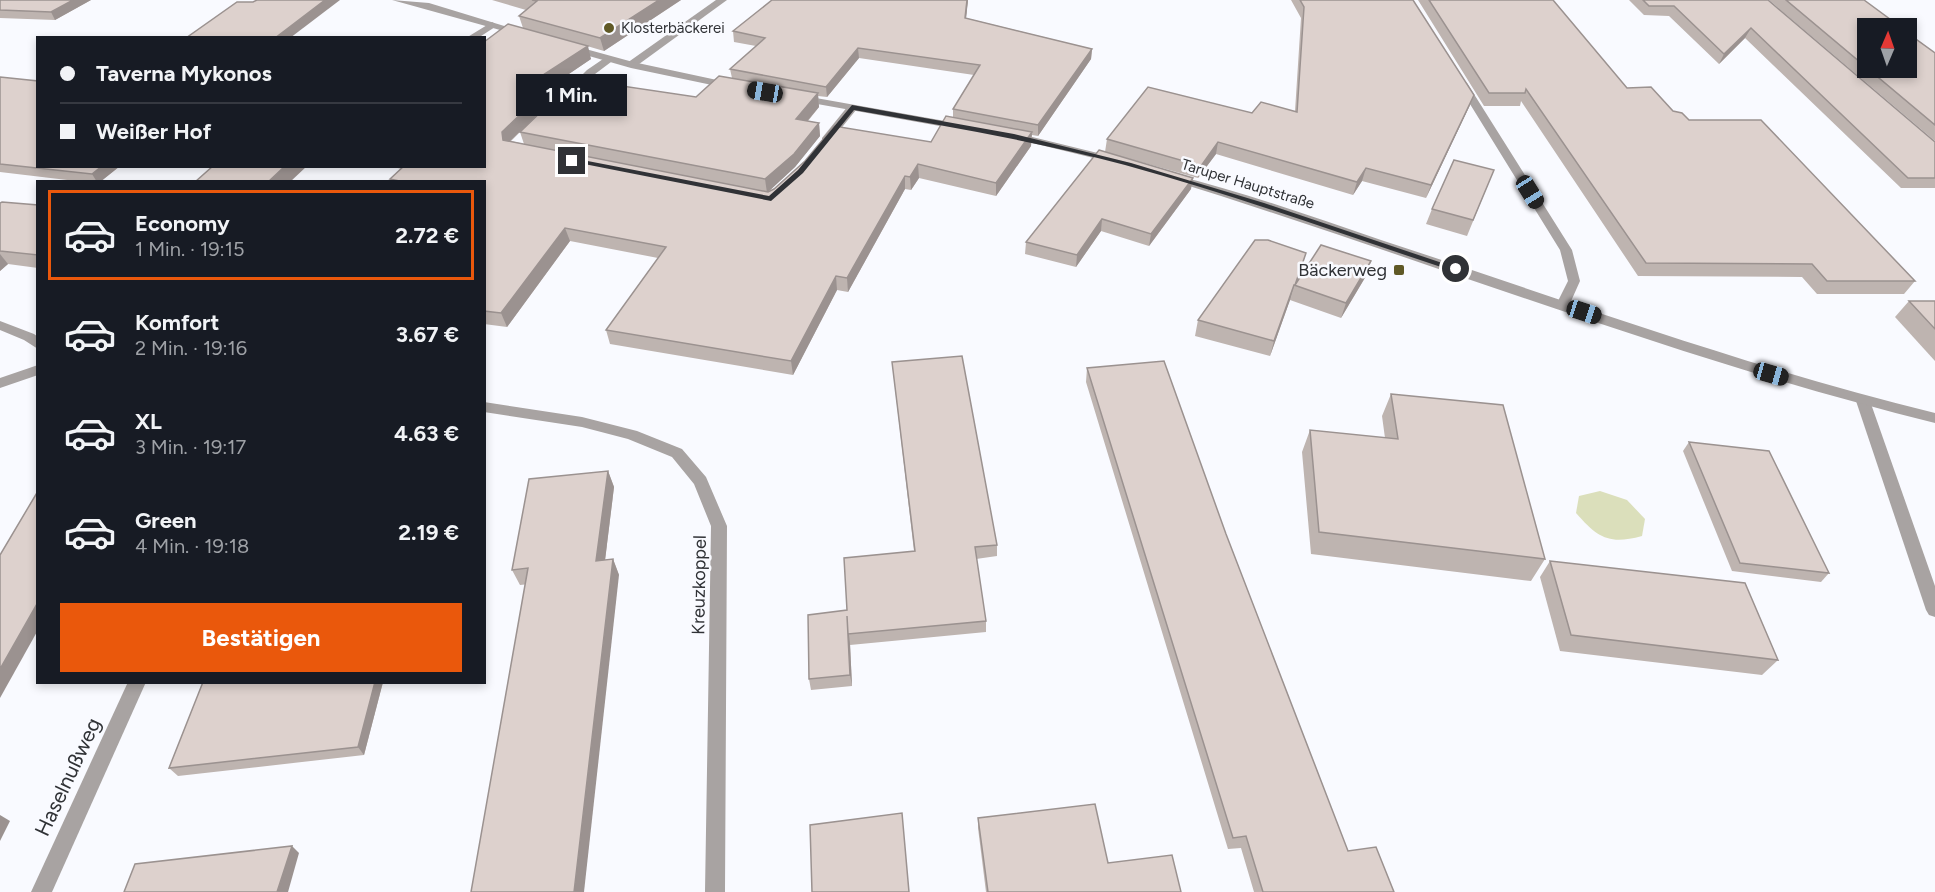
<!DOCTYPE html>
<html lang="de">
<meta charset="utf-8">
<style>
body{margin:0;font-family:Figtree,sans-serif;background:#20242c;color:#f1f3f6;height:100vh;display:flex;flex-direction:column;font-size:22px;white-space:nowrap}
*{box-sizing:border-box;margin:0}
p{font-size:20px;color:#9ea1a6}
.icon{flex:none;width:33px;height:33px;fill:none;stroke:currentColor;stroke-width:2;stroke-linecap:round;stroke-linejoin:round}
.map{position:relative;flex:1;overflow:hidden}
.side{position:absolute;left:36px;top:180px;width:450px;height:504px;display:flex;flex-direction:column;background:#171b24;border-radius:0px;box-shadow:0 3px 9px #0003}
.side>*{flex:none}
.banner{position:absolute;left:36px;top:36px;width:450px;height:132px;border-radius:0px;box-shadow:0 3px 9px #0003;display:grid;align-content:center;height:132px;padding:0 24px;background:#171b24}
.needle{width:39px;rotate:2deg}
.controls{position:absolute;left:1857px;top:18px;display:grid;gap:12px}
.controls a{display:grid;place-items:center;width:60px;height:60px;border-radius:0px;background:#171b24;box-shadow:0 3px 9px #0003;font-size:30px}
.end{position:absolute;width:27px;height:27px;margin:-14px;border:8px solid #303236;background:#fff;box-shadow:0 0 0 3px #fff}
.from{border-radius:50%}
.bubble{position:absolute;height:42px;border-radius:0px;background:#171b24;box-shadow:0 3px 9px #0003;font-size:20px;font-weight:700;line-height:42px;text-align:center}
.car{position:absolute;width:18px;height:36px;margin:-18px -9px;border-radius:8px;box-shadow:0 0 4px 2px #0007;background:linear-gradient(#222 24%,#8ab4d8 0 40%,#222 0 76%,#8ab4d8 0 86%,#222 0)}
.banner b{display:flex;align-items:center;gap:21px;height:57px;font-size:22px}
.banner b+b{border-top:2px solid #363941}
.banner i{width:15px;height:15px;background:#f1f3f6}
ul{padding:10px 0 0;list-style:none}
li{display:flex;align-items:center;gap:18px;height:90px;margin:0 12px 9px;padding:0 12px;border:3px solid transparent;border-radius:0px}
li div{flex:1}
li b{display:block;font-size:22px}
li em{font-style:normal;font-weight:700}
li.on{border-color:#ea580c}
li>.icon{width:54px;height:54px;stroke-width:1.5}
.button{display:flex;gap:12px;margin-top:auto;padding:12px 24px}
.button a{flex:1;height:69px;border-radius:0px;background:#ea580c;color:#fff;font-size:24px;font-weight:700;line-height:69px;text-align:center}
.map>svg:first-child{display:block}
.green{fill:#dbdfbb}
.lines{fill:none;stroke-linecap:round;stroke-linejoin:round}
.service{fill:#a8a3a2;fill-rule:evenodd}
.minor{fill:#a8a3a2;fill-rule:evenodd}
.tertiary{fill:#a8a3a2;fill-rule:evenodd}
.wall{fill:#beb4b0;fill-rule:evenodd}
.shaded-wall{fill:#9b9290}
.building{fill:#ddd1cd;stroke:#9b9290;stroke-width:1.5}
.route{fill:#303236}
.poi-dot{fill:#605926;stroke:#f9faff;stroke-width:2}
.labels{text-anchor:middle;stroke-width:5;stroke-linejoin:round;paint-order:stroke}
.far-poi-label{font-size:15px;fill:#303236;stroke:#f9faff;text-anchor:start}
.far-street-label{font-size:15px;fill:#303236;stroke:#f9faff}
.poi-label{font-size:18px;fill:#303236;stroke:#f9faff;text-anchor:end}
.street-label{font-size:18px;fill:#303236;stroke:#f9faff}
.near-street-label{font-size:21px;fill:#303236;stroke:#f9faff}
</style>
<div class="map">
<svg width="1935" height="892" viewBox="0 0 1935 892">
<rect width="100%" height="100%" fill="#f9faff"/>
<path class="green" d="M1600,491l27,9 18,19 -3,17c-33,9 -44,2 -66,-23l3,-17z"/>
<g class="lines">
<polygon class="service" points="492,22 497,25 495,27 478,38 466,38"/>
<g class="minor">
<polygon points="716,0 727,0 635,67 627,67 627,63"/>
<polygon points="606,57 615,59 595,74 573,96 565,96 565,92 587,70"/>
<polygon points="1458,81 1467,83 1572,250 1580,281 1568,308 1558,308 1556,305 1568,281 1560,250 1457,83"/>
<polygon points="852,105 857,108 856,110 830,142 822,142 822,138 848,106"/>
<polygon points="0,321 34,334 38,337 38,349 24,340 0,330"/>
<polygon points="38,365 38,375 0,388 0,378"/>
<polygon points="1863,396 1870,401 1935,586 1935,617 1929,615 1926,610 1856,401"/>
<polygon points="484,402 582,417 637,431 682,449 706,477 727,526 725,892 705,892 711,526 694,484 672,457 628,439 582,427 484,412"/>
<polygon points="128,682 146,682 52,892 31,892"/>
</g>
<g class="tertiary">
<polygon points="392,0 429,3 527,33 522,36"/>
<polygon points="571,45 633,62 731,83 736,86 731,89 631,68 568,50 568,46"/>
<polygon points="799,95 962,124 967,127 962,130 795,100 795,96"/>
<polygon points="1012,132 1118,158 1120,160 1114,163 1008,137 1007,135"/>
<path d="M1174,175c70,17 139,42 207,65 184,60 366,127 554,173v10c-260,-64 -510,-164 -765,-243l-2,-2z"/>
</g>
</g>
<g class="wall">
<polygon points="0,0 91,0 55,20 0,18"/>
<path d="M492,0h189l-77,51 -41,-12 28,20 -31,21 3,10 -34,33 167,-26 36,-19 -2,-9 26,-23 -22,-4 -1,-11 39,-31h196l-2,18 126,31 -1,10 -53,77 -6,-1 -1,11 -35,50 -77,-18 -8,12 -6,-1 -57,103 -11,-2 -44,85 -183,-31 -4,-14 52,-72 -88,-17 -63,86 -23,-3v-142h-93l-1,-3 12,-10 -13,-3h95l39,-138 -4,-12 7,-6zM859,58l115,17 -21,34v8l-22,25 -163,50 27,-25 25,-31 -1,-13 -11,-2 11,-14 -1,-11 9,1zM520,132l4,12 -13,-3z"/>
<polygon points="1291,0 1413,0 1474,95 1469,107 1426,198 1362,181 1353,195 1216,154 1198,178 1105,152 1107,139 1252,113 1295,111 1301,18"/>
<polygon points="1418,0 1553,0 1627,88 1673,111 1689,120 1915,281 1904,294 1817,294 1802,277 1638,276 1521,101 1520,106 1484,106"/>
<polygon points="1629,0 1768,0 1935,142 1935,188 1901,188 1745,38 1719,64 1669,16 1644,15"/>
<polygon points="1769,0 1864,0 1935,53 1935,141"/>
<polygon points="0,77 120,166 100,182 84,182 0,172"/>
<polygon points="1494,170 1467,236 1426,224 1432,209"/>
<polygon points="1191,189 1149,246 1101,231 1076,267 1025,254 1026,242"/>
<polygon points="0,203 38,205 38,268 8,264 0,271"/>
<polygon points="1371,261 1366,276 1341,318 1290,300 1270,356 1195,336 1198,320 1302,268 1297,281"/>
<polygon points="1909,301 1935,301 1935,361 1895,317"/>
<polygon points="892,362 997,545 997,556 976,559 986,621 986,632 850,645 850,644 852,686 811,690 809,679 847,610 914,551"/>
<polygon points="1087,368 1226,534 1348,851 1394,892 1254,892 1241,848 1228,849 1086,382"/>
<polygon points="1391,394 1545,559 1531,581 1311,554 1302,452 1310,430 1385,438 1382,416"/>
<polygon points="1689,442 1829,573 1821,582 1732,571 1683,451"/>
<polygon points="608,471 614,487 605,560 613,559 619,575 520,585 512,570"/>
<polygon points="1550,561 1778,660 1762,675 1560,651 1540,577"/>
<polygon points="203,682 383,682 364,755 178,776 169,768"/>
<polygon points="978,818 1108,863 1181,892 986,892 978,828"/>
</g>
<g class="shaded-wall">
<polygon points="73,0 91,0 55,20 51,12"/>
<polygon points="325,0 340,0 290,38 275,38"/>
<polygon points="659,0 681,0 604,51 600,38"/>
<polygon points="967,0 968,0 965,28 965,18"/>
<polygon points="1751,28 1745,38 1719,64 1724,54"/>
<polygon points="588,46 591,59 560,80 563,90 506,145 503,140 502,132 543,75"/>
<polygon points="858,48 859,58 827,97 826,87"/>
<polygon points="1092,49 1091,59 1038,136 1038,125"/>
<polygon points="818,93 819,107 798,132 796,119"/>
<polygon points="1474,95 1469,107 1426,198 1431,185"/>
<polygon points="819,123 820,136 795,167 767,193 765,179"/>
<polygon points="1032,132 1031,146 996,196 996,183"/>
<polygon points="1218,142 1216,154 1198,178 1201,166"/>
<polygon points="918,164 919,178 911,190 910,177"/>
<polygon points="102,166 120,166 100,182 97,182 92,174"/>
<polygon points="285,166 307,166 290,182 268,182"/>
<polygon points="1366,168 1362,181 1353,195 1357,182"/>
<polygon points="905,176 905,189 848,292 847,278"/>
<polygon points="1193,178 1191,189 1149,246 1151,234"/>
<polygon points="1102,219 1101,231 1076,267 1077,255"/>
<polygon points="565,228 570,241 507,327 501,313"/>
<polygon points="1306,253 1296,285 1294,285"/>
<polygon points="0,254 8,264 0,271"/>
<polygon points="1371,261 1366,276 1341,318 1346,303"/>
<polygon points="836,276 837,290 793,375 791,361"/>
<polygon points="1294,285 1290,300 1270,356 1274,341"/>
<polygon points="608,471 614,487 603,577 596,561"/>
<polygon points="613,559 619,575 584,892 574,892"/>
<polygon points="38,602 38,630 0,698 0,669"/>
<polygon points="847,616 850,644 852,686 850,675"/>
<polygon points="375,682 383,682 364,755 358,747"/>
<polygon points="0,815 10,821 0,841"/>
<polygon points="292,846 299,853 288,892 277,892"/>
</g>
<g class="building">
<polygon points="0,0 73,0 51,12 0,10"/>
<polygon points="257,0 325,0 275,38 186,38 237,2 253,2"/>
<polygon points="532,0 659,0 600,38 519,16 537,1"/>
<polygon points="772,0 967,0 965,18 1092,49 1038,125 953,109 980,65 858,48 826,87 730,69 765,38 733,31"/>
<polygon points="1300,0 1413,0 1474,95 1431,185 1366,168 1357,182 1218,142 1201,166 1107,139 1148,87 1252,113 1261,102 1297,112 1304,7"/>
<polygon points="1429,0 1553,0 1627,88 1651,87 1673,111 1682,113 1689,120 1761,120 1915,281 1827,281 1812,264 1646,263 1526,89 1525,93 1489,93"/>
<polygon points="1643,0 1768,0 1935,142 1935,178 1908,178 1751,28 1724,54 1674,6 1649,6"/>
<polygon points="1786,0 1864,0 1902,28 1868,28 1868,68 1906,68 1906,32 1935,53 1935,125"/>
<polygon points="508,24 588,46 543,75 559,77 502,132 503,140 768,192 774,189 805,161 834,126 931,142 946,116 1032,132 996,183 918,164 910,177 905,176 847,278 836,276 791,361 606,330 666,247 565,228 501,313 484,311 484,182 404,182 390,179 404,166 484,166 484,42"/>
<polygon points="719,76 818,93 796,119 819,123 794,154 765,179 520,132 575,79 696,97"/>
<polygon points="0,77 38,81 38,166 102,166 92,174 0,164"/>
<polygon points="1099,150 1193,178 1151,234 1102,219 1077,255 1026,242"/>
<polygon points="1454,160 1494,170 1473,220 1432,209"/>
<polygon points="213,166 285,166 268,182 195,182"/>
<polygon points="2,202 38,205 38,255 0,251 0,203"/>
<polygon points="1255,240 1268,240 1306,253 1295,285 1321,245 1371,261 1346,303 1294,285 1274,341 1198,320"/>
<polygon points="1909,301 1935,301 1935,329"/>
<polygon points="962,356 997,545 975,547 986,621 848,634 847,616 850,675 809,679 808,615 847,610 844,558 915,551 892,362"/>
<polygon points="1164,361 1226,534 1348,851 1376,847 1394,892 1263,892 1246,836 1233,838 1087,368"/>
<polygon points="1391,394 1503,405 1545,559 1319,532 1310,430 1398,439"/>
<polygon points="1689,442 1769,451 1829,573 1740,563"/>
<polygon points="608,471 596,561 613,559 574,892 471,892 528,568 512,570 529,479"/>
<polygon points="38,491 38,602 0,669 0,555"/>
<polygon points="1550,561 1745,583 1778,660 1571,635"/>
<polygon points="203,682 375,682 358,747 169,768"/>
<polygon points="1095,804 1108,863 1172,855 1181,892 988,892 978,818"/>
<polygon points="902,813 909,892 812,892 810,825"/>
<polygon points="292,846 277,892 124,892 135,864"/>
</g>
<path class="route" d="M852,105l162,29 117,29 133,40 196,66 -7,2c-109,-36 -218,-76 -328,-106 -90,-24 -180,-39 -271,-55l-51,63 -32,28 -202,-40 3,-3 197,38 29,-26z"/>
<g class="poi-dot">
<circle cx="609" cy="28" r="6"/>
<rect x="1393" y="264" width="12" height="12" rx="3"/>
</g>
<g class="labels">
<g class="far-poi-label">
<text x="621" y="33">Klosterbäckerei</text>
</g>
<g class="far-street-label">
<text transform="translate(1248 184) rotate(17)" y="5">Taruper Hauptstraße</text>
</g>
<g class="poi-label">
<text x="1387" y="276">Bäckerweg</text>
</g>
<g class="street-label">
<text transform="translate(699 585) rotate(-89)" y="6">Kreuzkoppel</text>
</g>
<g class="near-street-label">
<text transform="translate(68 777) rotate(-65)" y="7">Haselnußweg</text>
</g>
</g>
</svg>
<div class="controls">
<a><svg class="needle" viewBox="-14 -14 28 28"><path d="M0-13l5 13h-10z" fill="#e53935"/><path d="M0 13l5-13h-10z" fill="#9ea1a6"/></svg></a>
</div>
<i class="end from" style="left:1456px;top:269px"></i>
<i class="end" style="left:572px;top:161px"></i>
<div class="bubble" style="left:516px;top:74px;width:111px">1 Min.</div>
<i class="car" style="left:765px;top:92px;rotate:280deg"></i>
<i class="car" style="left:1530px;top:192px;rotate:148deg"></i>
<i class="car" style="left:1584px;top:312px;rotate:108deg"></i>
<i class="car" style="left:1771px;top:374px;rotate:106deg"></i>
<div class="banner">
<b><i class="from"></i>Taverna Mykonos</b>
<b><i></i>Weißer Hof</b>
</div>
<section class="side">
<ul>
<li class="on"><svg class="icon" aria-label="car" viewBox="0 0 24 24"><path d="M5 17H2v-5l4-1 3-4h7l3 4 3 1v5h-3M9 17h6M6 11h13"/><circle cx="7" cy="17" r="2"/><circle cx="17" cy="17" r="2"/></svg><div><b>Economy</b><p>1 Min. · 19:15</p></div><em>2.72 €</em></li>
<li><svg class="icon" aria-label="car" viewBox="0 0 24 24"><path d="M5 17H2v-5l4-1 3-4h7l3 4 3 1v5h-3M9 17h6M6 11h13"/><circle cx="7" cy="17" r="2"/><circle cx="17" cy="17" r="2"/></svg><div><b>Komfort</b><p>2 Min. · 19:16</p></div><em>3.67 €</em></li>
<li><svg class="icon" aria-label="car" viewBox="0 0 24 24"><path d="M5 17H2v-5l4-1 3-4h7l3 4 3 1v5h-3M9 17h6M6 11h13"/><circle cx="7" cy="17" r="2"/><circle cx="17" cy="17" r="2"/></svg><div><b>XL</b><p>3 Min. · 19:17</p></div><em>4.63 €</em></li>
<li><svg class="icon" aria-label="car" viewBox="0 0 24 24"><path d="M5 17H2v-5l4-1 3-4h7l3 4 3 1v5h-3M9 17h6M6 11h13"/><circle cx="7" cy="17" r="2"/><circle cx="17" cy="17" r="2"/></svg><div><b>Green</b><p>4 Min. · 19:18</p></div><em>2.19 €</em></li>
</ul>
<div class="button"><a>Bestätigen</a></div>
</section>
</div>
